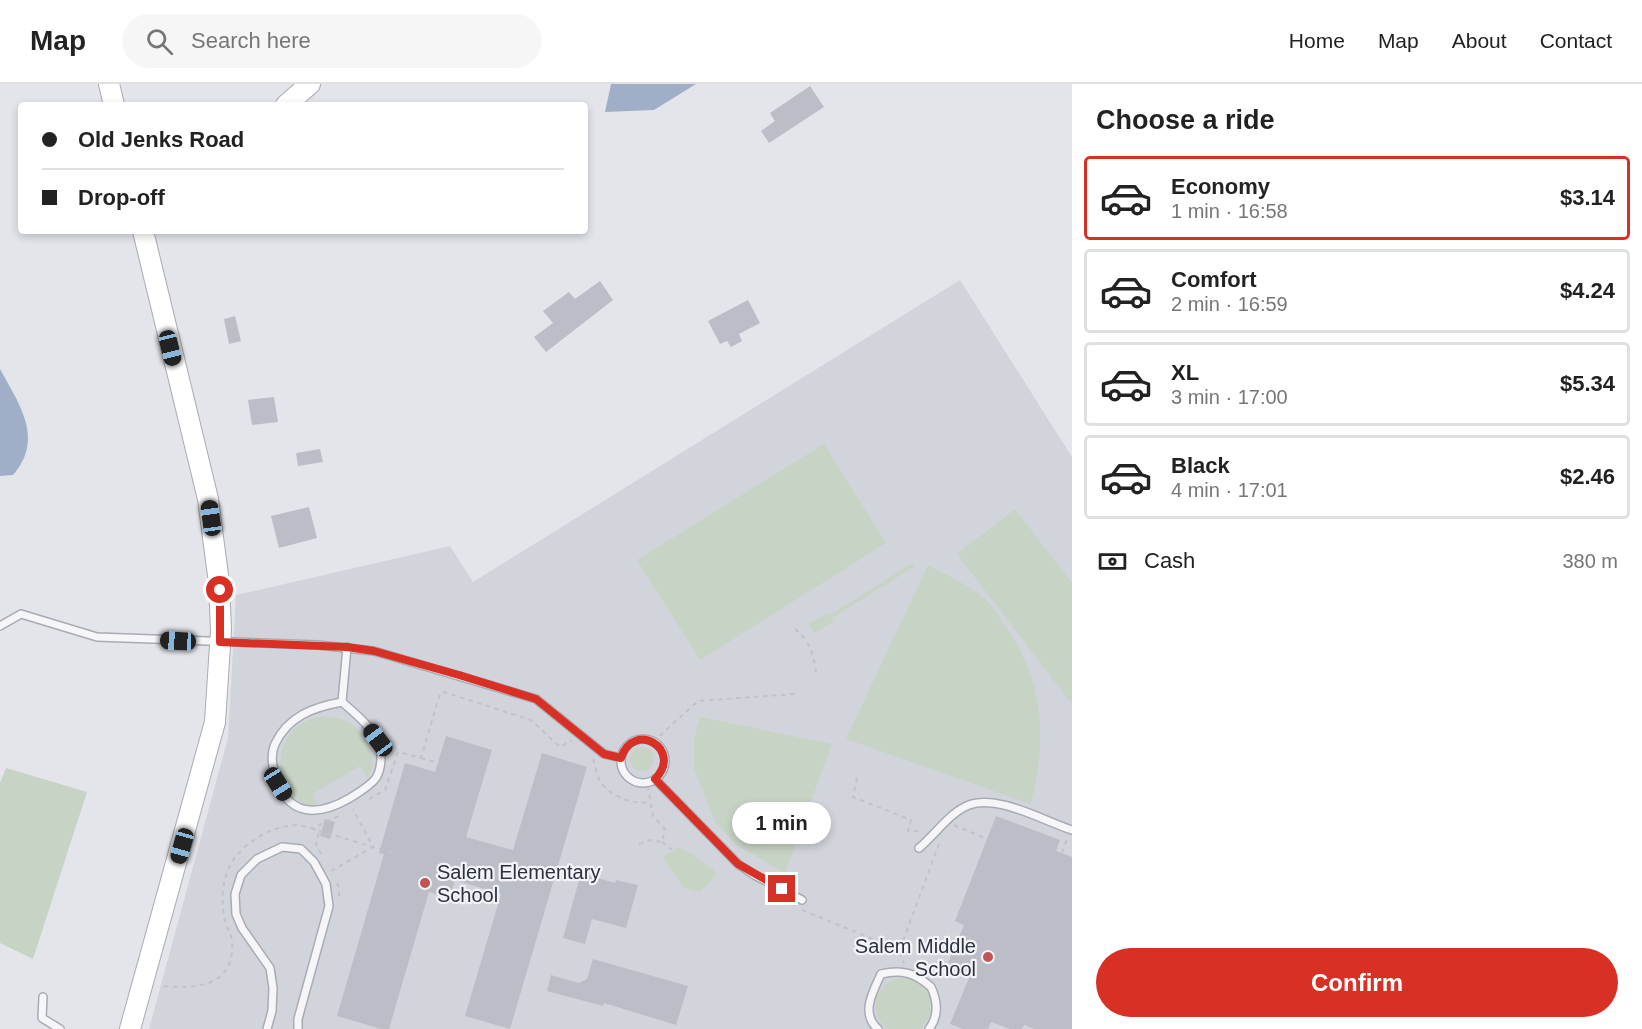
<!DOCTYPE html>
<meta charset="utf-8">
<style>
body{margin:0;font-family:Helvetica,sans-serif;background:#f6f6f6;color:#222;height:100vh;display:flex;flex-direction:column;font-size:22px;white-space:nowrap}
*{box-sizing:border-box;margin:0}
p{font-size:20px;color:#767676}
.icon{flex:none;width:33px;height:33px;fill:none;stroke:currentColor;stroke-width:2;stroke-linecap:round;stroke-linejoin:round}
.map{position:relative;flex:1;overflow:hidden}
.sheet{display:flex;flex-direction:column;background:#fff;width:570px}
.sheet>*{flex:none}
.top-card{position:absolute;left:18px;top:18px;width:570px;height:132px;border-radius:6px;box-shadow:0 3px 9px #0003;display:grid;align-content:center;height:132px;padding:0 24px;background:#fff}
.end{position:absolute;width:27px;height:27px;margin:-14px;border:8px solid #d93025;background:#fff;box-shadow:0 0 0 3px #fff}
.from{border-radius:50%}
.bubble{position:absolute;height:42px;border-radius:21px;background:#fff;box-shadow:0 3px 9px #0003;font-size:20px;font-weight:700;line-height:42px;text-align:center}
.car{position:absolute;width:18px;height:36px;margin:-18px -9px;border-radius:8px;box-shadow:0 0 4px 2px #0007;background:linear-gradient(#222 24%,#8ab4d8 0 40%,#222 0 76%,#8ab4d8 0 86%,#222 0)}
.top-card b{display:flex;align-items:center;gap:21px;height:57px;font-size:22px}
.top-card b+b{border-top:2px solid #e0e0e0}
.top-card i{width:15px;height:15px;background:#222}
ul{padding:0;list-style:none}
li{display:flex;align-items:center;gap:18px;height:84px;margin:0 12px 9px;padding:0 12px;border:3px solid #e0e0e0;border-radius:6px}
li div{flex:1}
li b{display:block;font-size:22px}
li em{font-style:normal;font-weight:700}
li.active{border-color:#d93025}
li>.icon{width:54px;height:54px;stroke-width:1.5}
h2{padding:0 24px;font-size:27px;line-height:72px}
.pay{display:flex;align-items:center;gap:15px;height:66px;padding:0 24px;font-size:22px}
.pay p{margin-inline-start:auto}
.primary-button{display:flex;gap:12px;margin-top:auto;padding:12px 24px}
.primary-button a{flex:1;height:69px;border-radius:36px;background:#d93025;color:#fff;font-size:24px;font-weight:700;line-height:69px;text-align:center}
header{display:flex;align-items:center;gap:36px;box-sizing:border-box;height:84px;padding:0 30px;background:#fff;border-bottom:2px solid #e0e0e0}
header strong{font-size:28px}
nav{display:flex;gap:33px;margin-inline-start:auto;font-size:21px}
.search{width:420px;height:54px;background:#f6f6f6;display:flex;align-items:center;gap:15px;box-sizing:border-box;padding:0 21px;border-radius:33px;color:#767676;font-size:22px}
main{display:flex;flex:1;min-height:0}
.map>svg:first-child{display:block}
.built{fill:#d2d4dc}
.green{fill:#c7d3c5}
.water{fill:#a1aec7}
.building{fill:#bbbec7}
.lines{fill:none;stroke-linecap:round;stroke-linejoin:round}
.lane-casing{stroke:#a8abb4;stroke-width:10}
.secondary-casing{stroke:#a8abb4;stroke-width:22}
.path{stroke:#c1c3c9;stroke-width:2;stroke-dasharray:4.5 4.5;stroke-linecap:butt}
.lane{stroke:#f6f6f9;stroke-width:7}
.secondary{stroke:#fff;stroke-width:20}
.route{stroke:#d93025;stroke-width:8}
.poi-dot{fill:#c45355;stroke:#f3f4f8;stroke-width:2}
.labels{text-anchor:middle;stroke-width:4.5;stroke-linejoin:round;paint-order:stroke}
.poi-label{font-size:20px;fill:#2c3141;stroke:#f3f4f8;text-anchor:start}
</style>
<header>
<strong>Map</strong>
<div class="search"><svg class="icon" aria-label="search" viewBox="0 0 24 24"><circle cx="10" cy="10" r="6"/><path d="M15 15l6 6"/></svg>Search here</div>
<nav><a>Home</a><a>Map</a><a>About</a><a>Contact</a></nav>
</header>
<main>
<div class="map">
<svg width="1072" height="945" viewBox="0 0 1072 945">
<rect width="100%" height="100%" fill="#e3e5ea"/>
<polygon class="built" points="960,196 1072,373 1072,945 149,945 228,654 236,511 450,462 473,498"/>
<g class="green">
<polygon points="824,360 886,459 700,576 637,476"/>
<polygon points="1015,425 1072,499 1072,620 957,470"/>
<polygon points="913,479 915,482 832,534 833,538 814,549 809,540 828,529 830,531"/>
<path d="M928,481c20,11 46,22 62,39 6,7 11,16 16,23 39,56 41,112 25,177l-185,-65z"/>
<path d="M318,633c9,0 20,0 28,4 20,11 35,37 21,57l-7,-12 -48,28 6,12c-46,1 -54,-77 0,-89z"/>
<polygon points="700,633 832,660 785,789 736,761 715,738 694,685 694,655"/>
<circle cx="642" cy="675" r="12"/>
<polygon points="6,684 87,708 33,875 0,859 0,699"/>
<path d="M677,763c7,1 35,20 39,26l-4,8 -13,11 -15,-4 -21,-30z"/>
<path d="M898,894c32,-1 45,28 22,51h-33c-20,-18 -13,-43 11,-51z"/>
</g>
<g class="water">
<polygon points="611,0 696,0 654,26 605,28"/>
<path d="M0,285c19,35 45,70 13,106l-13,1z"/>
</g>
<g class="building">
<polygon points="810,2 824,23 769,59 761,47 775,37 770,29"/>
<polygon points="600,197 613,216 546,268 534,253 553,239 543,227 569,208 575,215"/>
<polygon points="748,216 760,239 739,250 742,257 731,263 727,257 720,260 708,237"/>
<polygon points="235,232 241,257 229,260 224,235"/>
<polygon points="274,313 278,338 252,341 248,316"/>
<polygon points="320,365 323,378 298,382 296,369"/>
<polygon points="309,423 317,454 279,464 271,432"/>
<polygon points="446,652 492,666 466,753 513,766 542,669 587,683 510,945 465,932 501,810 455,796 450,814 429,808 389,945 381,945 337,932 384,770 379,769 405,679 435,688"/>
<polygon points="996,732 1060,756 1056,767 1072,773 1072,945 1034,945 1024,941 1022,945 1010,945 991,938 988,945 963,945 950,940 971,889 948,879 964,841 955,837"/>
<polygon points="325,735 335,738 330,755 320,752"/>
<polygon points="581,789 615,799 616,796 638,801 626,844 592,835 585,860 563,854"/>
<polygon points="593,875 688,902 676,941 604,919 603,922 547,907 551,891 579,899 587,895"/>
</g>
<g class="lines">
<defs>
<g id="lane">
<polyline points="0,542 21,530 97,553 318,561 374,567 536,615 604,670 621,674"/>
<path d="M342,618c13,11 26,22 35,37 6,10 5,29 -1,39 -6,8 -18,15 -26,20 -33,19 -63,19 -75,-23 -3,-10 -4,-22 0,-31 13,-28 39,-37 67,-42z"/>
<polyline points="342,618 347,563"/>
<circle cx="643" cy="677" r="22"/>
<polyline points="655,695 738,780 756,792 802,816"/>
<path d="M919,764c16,-13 31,-36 50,-43 28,-11 75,16 103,25"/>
<polyline points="43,913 42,934 60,945"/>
<polyline points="267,945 272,927 273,904 270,884 242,844 236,830 235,810 241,791 257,775 282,763 301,765 314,778 326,800 329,822 298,935 298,945"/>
<path d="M878,945c-18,-16 -5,-37 3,-55 21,-5 34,-1 50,13 7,15 8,29 -2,42"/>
</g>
<g id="secondary">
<polyline points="109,0 114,21"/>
<polyline points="286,21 310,0"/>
<polyline points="130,945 215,638 221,546 219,499 208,415 143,147"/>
</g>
</defs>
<use href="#lane" class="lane-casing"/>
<use href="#secondary" class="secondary-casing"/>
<g class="path">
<path d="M795,545c15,13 18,23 21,43"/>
<polyline points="653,658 698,617 794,610"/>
<polyline points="421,674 438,679"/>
<path d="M593,675c2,6 4,17 7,22 11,16 33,24 51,21"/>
<polyline points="857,694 853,713 911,736 908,747 922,747"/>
<polyline points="369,715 385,706 398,668 421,674 440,609 444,608 531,636 560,663 572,656"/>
<polyline points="954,741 987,755"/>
<polyline points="662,758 672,766"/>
<polyline points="639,760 651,756 662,758 665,745 653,732 648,704"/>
<polyline points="1062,769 1067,755"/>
<polyline points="321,770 316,760 319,749 313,744 343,730"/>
<polyline points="331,787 373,763 353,725"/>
<polyline points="337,799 339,804 339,817"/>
<polyline points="802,826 900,866 901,873 904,879"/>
<polyline points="900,865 939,760"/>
<path d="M164,902c33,3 71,0 68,-44 0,-7 -5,-14 -7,-21 -6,-28 -2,-56 21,-75 16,-13 33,-21 54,-21l93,28"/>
</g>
<use href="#lane" class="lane"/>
<use href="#secondary" class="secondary"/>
</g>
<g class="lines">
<path class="route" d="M220,506v52l127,5 27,4 85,24 77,24 68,55 17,4c13,-39 63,-8 34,21l83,85 44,25"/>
</g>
<g class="poi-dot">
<circle cx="425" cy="799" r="6"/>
<circle cx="988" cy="873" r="6"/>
</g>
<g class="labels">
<g class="poi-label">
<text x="437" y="795">Salem Elementary<tspan x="437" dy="23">School</tspan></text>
<text x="976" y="869" text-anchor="end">Salem Middle<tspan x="976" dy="23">School</tspan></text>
</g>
</g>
</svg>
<i class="end from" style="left:220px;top:506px"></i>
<i class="end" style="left:782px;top:805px"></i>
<div class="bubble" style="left:732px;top:718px;width:99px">1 min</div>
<i class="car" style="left:170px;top:264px;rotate:166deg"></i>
<i class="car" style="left:211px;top:434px;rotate:352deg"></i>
<i class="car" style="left:178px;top:557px;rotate:273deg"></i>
<i class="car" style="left:378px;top:656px;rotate:323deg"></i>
<i class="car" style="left:278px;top:700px;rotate:148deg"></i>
<i class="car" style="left:182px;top:762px;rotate:196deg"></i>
<div class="top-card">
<b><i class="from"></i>Old Jenks Road</b>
<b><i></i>Drop-off</b>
</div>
</div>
<section class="sheet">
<h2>Choose a ride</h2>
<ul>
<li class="active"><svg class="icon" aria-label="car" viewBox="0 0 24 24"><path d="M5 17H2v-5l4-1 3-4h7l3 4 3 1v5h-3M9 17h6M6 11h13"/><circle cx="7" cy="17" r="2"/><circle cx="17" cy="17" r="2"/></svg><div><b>Economy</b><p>1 min · 16:58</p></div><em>$3.14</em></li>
<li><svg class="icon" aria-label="car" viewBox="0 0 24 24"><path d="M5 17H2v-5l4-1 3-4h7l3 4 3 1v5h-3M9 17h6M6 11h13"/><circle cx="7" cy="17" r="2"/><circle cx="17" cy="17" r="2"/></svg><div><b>Comfort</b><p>2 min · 16:59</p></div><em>$4.24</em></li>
<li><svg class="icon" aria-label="car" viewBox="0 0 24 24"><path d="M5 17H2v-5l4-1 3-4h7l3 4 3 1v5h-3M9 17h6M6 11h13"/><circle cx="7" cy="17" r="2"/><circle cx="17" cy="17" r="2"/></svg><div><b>XL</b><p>3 min · 17:00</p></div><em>$5.34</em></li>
<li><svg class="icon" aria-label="car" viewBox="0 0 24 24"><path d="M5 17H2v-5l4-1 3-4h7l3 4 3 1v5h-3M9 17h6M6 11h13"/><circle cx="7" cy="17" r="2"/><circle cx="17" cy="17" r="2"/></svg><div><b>Black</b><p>4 min · 17:01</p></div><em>$2.46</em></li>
</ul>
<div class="pay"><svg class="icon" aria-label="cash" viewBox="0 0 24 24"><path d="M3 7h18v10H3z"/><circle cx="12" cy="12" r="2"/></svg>Cash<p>380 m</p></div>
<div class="primary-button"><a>Confirm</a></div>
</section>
</main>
